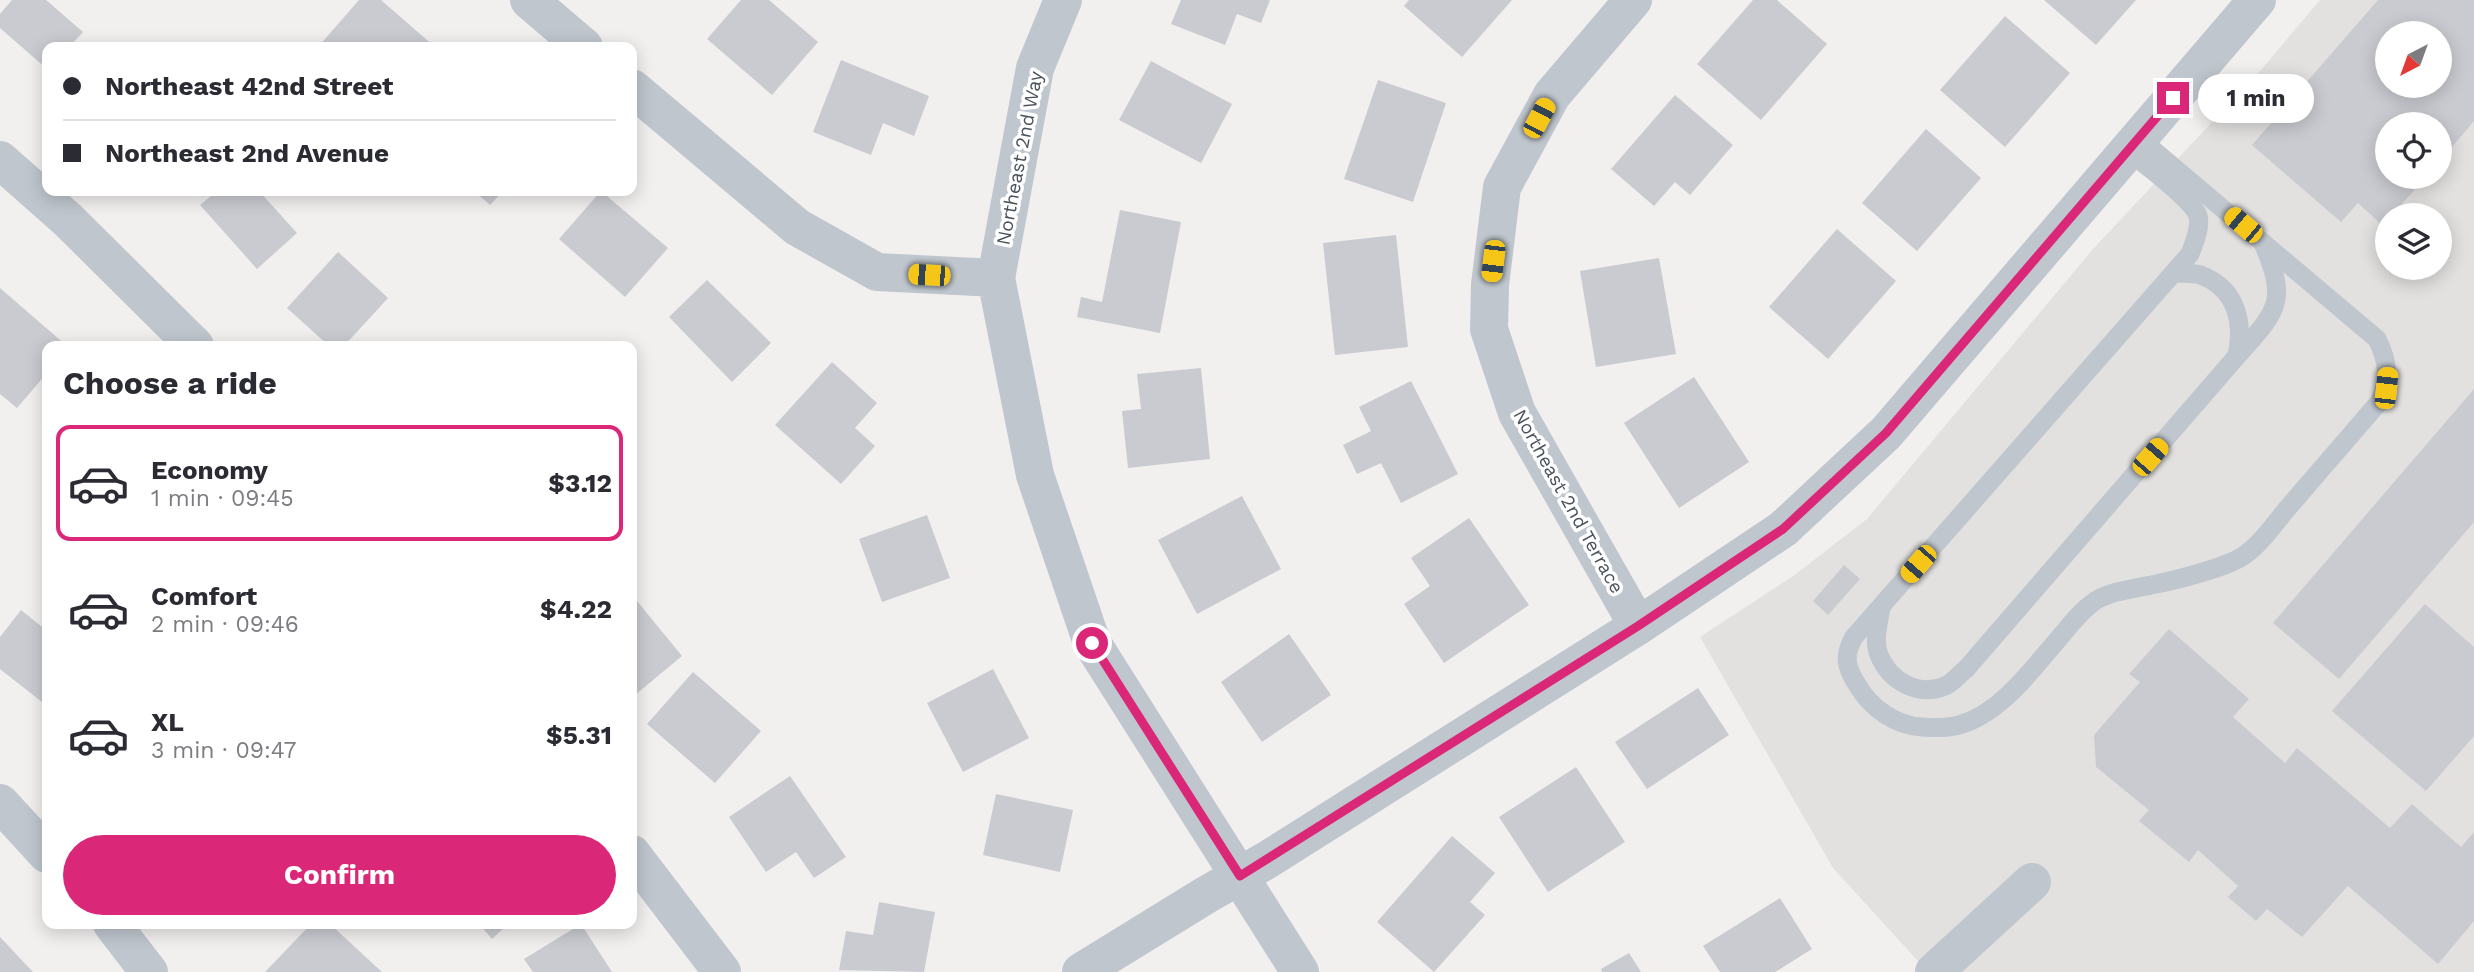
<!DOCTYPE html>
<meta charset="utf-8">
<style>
body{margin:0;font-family:"Work Sans",sans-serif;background:#f2f2f3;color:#2b2b33;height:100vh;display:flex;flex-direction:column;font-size:26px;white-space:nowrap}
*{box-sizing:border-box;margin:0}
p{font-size:23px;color:#7c7c81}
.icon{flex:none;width:38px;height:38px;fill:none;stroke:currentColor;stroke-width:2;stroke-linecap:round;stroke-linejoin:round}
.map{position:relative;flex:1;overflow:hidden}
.details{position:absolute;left:42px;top:341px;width:595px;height:588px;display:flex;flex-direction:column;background:#fff;border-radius:14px;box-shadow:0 4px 18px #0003}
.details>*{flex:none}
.banner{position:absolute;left:42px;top:42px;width:595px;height:154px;border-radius:14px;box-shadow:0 4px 18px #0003;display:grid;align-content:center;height:154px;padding:0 21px;background:#fff}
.needle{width:46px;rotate:221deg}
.tools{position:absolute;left:2375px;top:21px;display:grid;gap:14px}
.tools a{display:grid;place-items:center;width:77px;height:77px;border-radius:50%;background:#fff;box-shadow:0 4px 18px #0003;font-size:35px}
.end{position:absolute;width:32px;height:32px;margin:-16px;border:9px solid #db2777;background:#fff;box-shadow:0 0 0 4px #fff}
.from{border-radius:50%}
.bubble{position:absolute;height:49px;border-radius:24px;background:#fff;box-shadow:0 4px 18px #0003;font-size:23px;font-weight:700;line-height:49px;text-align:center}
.car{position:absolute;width:21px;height:42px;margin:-21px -10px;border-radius:9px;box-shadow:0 0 5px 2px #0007;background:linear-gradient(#f5c518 24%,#345 0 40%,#f5c518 0 76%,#345 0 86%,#f5c518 0)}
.banner b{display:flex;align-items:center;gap:24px;height:66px;font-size:26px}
.banner b+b{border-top:2px solid #e1e1e2}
.banner i{width:18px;height:18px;background:#2b2b33}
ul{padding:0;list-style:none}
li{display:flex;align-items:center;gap:21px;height:116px;margin:0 14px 10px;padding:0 7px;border:4px solid transparent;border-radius:14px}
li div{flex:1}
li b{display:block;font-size:26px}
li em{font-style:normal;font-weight:700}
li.selected{border-color:#db2777}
li>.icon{width:63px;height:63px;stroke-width:1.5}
h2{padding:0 21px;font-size:32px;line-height:84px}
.primary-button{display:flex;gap:14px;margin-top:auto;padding:14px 21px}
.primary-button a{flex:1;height:80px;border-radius:42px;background:#db2777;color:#fff;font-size:28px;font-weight:700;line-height:80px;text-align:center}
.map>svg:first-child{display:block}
.education{fill:#e2e1e0;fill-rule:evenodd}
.building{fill:#cacbd1;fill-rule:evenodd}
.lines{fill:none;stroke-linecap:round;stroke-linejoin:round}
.service{stroke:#bfc6cd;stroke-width:19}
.minor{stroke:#bfc6cd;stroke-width:38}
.route{stroke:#db2777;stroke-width:9}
.labels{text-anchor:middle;stroke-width:7;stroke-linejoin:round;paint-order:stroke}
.street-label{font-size:19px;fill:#49525b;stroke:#fff}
</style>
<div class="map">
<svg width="2474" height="972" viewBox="0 0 2474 972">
<rect width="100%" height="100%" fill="#f2efef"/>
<path class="education" d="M2320,0h154v972h-546l-95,-104 -133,-231 96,-63 71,-55 226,-270 168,-179zM2387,33h53v53h-53zM2387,124h53v53h-53zM2387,215h53v53h-53z"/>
<g class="building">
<polygon points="12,0 46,0 83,32 69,47 47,47 47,69 0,28 0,14"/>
<polygon points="359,0 381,0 435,47 318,47"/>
<polygon points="741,0 769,0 818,42 772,95 707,39"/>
<polygon points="1181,0 1270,0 1261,23 1237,14 1225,45 1171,24"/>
<polygon points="1409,0 1512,0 1462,57 1404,6"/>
<polygon points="1753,0 1777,0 1827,44 1761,120 1697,64"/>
<polygon points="2044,0 2136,0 2096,45"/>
<path d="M2378,0h96v121l-34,40v-37h-53v53h39l-34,38h-5v6l-4,5 -25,-23 -17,19 -89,-77zM2387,33h53v53h-53z"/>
<polygon points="2005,16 2070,73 2005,147 1940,90"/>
<polygon points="841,60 929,96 914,136 883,123 871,155 813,132"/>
<polygon points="1151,61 1232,104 1201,163 1119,120"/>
<polygon points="1378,80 1446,103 1413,202 1344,179"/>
<polygon points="1675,95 1733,145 1690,195 1675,182 1654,206 1611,169"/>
<polygon points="1926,129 1981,178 1917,251 1862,203"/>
<polygon points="217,191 259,191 297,233 257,269 200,205"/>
<polygon points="474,191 503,191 490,205"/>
<polygon points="601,191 668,248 625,297 559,239"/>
<polygon points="1120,210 1181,222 1160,333 1077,317 1081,297 1102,302"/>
<polygon points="1837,229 1896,281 1828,359 1769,307"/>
<polygon points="1396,235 1408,347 1335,355 1323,243"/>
<polygon points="338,252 388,298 344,346 329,346 287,308"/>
<polygon points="1659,258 1676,354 1596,367 1580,271"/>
<polygon points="707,280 771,343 732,382 669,317"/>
<polygon points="0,288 67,346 47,346 47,373 17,408 0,394"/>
<polygon points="832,362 877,403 855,428 875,446 841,484 775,425"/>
<polygon points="1201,368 1210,459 1128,468 1122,411 1141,409 1137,374"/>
<polygon points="1694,377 1749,462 1679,508 1624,423"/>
<polygon points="1411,381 1458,474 1401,503 1381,463 1357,474 1343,445 1371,431 1359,407"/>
<polygon points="2474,389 2474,522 2339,679 2273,623"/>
<polygon points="1242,496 1281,569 1197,614 1158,540"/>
<polygon points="927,515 950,578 882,602 859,539"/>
<polygon points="1469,518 1529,605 1444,663 1404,604 1430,586 1411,558"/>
<polygon points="1844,565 1860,579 1828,615 1813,601"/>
<polygon points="632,595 682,656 635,695 632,691"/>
<polygon points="2425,604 2474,647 2474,736 2426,791 2332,711"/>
<polygon points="21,610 47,631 47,706 0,669 0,637"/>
<polygon points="2169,629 2249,699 2233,717 2285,763 2297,748 2390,828 2412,804 2461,847 2474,832 2474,921 2438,964 2348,886 2302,937 2267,909 2256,921 2228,897 2238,886 2198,850 2189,862 2139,821 2149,810 2096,767 2094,735 2140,682 2129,674"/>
<polygon points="1289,634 1331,695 1262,742 1221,682"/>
<polygon points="993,669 1029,738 963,772 927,703"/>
<polygon points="693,672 761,731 715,783 647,724"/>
<polygon points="1698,688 1729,735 1647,789 1615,742"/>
<polygon points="1576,767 1625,842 1548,892 1499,817"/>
<polygon points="790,776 846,857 814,878 796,852 766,872 729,817"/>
<polygon points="996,794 1073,810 1060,872 983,855"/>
<polygon points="1452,836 1495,873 1470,902 1485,915 1434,972 1377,922"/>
<polygon points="1780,898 1812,949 1775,972 1720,972 1703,946"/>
<polygon points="879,902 935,912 924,972 839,970 846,931 873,935"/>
<polygon points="311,924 330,924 382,972 265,972"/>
<polygon points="479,924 508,924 492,939"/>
<polygon points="581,924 612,972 533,972 524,959"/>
<polygon points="0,937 33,972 0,972"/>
<polygon points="1629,953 1641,972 1602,972 1601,969"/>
</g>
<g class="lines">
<g class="service">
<path d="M2128,151c16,13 64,48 70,65 3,12 -4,27 -8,38l-336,383c-11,19 -8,31 4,49 13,22 38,40 64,41 12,1 25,1 37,-2 40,-11 70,-52 96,-82 13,-15 24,-31 40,-42 16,-10 38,-12 56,-16 22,-4 68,-16 87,-26 19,-10 34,-32 48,-49 31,-36 62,-72 94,-109 10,-23 8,-40 -3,-62l-238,-201"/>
<path d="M2238,355c40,-45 50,-53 25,-112"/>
<path d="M1881,607c-2,15 -8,33 -2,48 11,27 40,42 66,31 8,-3 14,-12 21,-17l271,-313c7,-33 0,-66 -34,-80 -8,-4 -19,-2 -28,-3"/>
</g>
<g class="minor">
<polyline points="529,0 584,47"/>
<polyline points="1633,0 1552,95 1502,187 1490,285 1489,329 1517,413 1638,626"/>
<polyline points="632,88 797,227 877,272 996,278 1035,475 1092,643 1300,972"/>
<polyline points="0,160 68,220 195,346"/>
<polyline points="996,278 1035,68 1063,0"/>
<polyline points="0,803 47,854"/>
<polyline points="632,854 722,972"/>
<polyline points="112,924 149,972"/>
<polyline points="1081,972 1206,895 1267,860 1638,626 1783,529 1886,433 2257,0"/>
<polyline points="1934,972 2032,882"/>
</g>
</g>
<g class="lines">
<polyline class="route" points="1092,643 1240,876 1638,626 1783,529 1886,433 2173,98"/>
</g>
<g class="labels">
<g class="street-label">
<text transform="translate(1019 158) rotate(-79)" y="7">Northeast 2nd Way</text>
<text transform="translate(1569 501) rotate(61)" y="7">Northeast 2nd Terrace</text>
</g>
</g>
</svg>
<div class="tools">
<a><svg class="needle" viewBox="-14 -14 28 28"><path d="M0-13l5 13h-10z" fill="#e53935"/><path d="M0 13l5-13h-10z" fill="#7c7c81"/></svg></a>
<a><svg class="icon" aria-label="locate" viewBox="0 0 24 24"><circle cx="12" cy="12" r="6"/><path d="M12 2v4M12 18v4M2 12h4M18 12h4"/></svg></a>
<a><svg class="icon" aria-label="layers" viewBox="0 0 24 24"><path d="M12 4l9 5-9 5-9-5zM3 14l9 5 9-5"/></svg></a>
</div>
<i class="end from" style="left:1092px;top:643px"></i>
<i class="end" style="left:2173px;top:98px"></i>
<div class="bubble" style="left:2198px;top:74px;width:116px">1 min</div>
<i class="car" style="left:1539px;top:118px;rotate:28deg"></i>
<i class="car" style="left:2243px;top:225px;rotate:310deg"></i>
<i class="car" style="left:1493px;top:261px;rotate:187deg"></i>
<i class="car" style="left:929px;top:275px;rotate:273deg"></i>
<i class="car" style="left:2386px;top:388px;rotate:6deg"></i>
<i class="car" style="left:2150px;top:457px;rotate:41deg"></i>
<i class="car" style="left:1918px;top:564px;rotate:221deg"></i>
<div class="banner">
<b><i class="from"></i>Northeast 42nd Street</b>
<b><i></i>Northeast 2nd Avenue</b>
</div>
<section class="details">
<h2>Choose a ride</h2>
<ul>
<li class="selected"><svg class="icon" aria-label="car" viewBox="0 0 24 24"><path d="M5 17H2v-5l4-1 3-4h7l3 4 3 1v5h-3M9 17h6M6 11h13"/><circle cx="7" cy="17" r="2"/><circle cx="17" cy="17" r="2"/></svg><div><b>Economy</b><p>1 min · 09:45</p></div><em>$3.12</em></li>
<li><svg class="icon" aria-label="car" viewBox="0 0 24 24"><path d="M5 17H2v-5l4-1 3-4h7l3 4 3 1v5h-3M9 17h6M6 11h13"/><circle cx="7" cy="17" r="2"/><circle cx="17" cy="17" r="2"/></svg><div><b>Comfort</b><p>2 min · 09:46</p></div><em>$4.22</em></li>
<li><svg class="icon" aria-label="car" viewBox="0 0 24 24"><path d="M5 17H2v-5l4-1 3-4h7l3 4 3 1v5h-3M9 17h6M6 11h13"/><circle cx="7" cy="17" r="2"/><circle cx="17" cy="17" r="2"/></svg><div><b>XL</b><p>3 min · 09:47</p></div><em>$5.31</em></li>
</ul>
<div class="primary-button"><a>Confirm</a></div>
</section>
</div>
